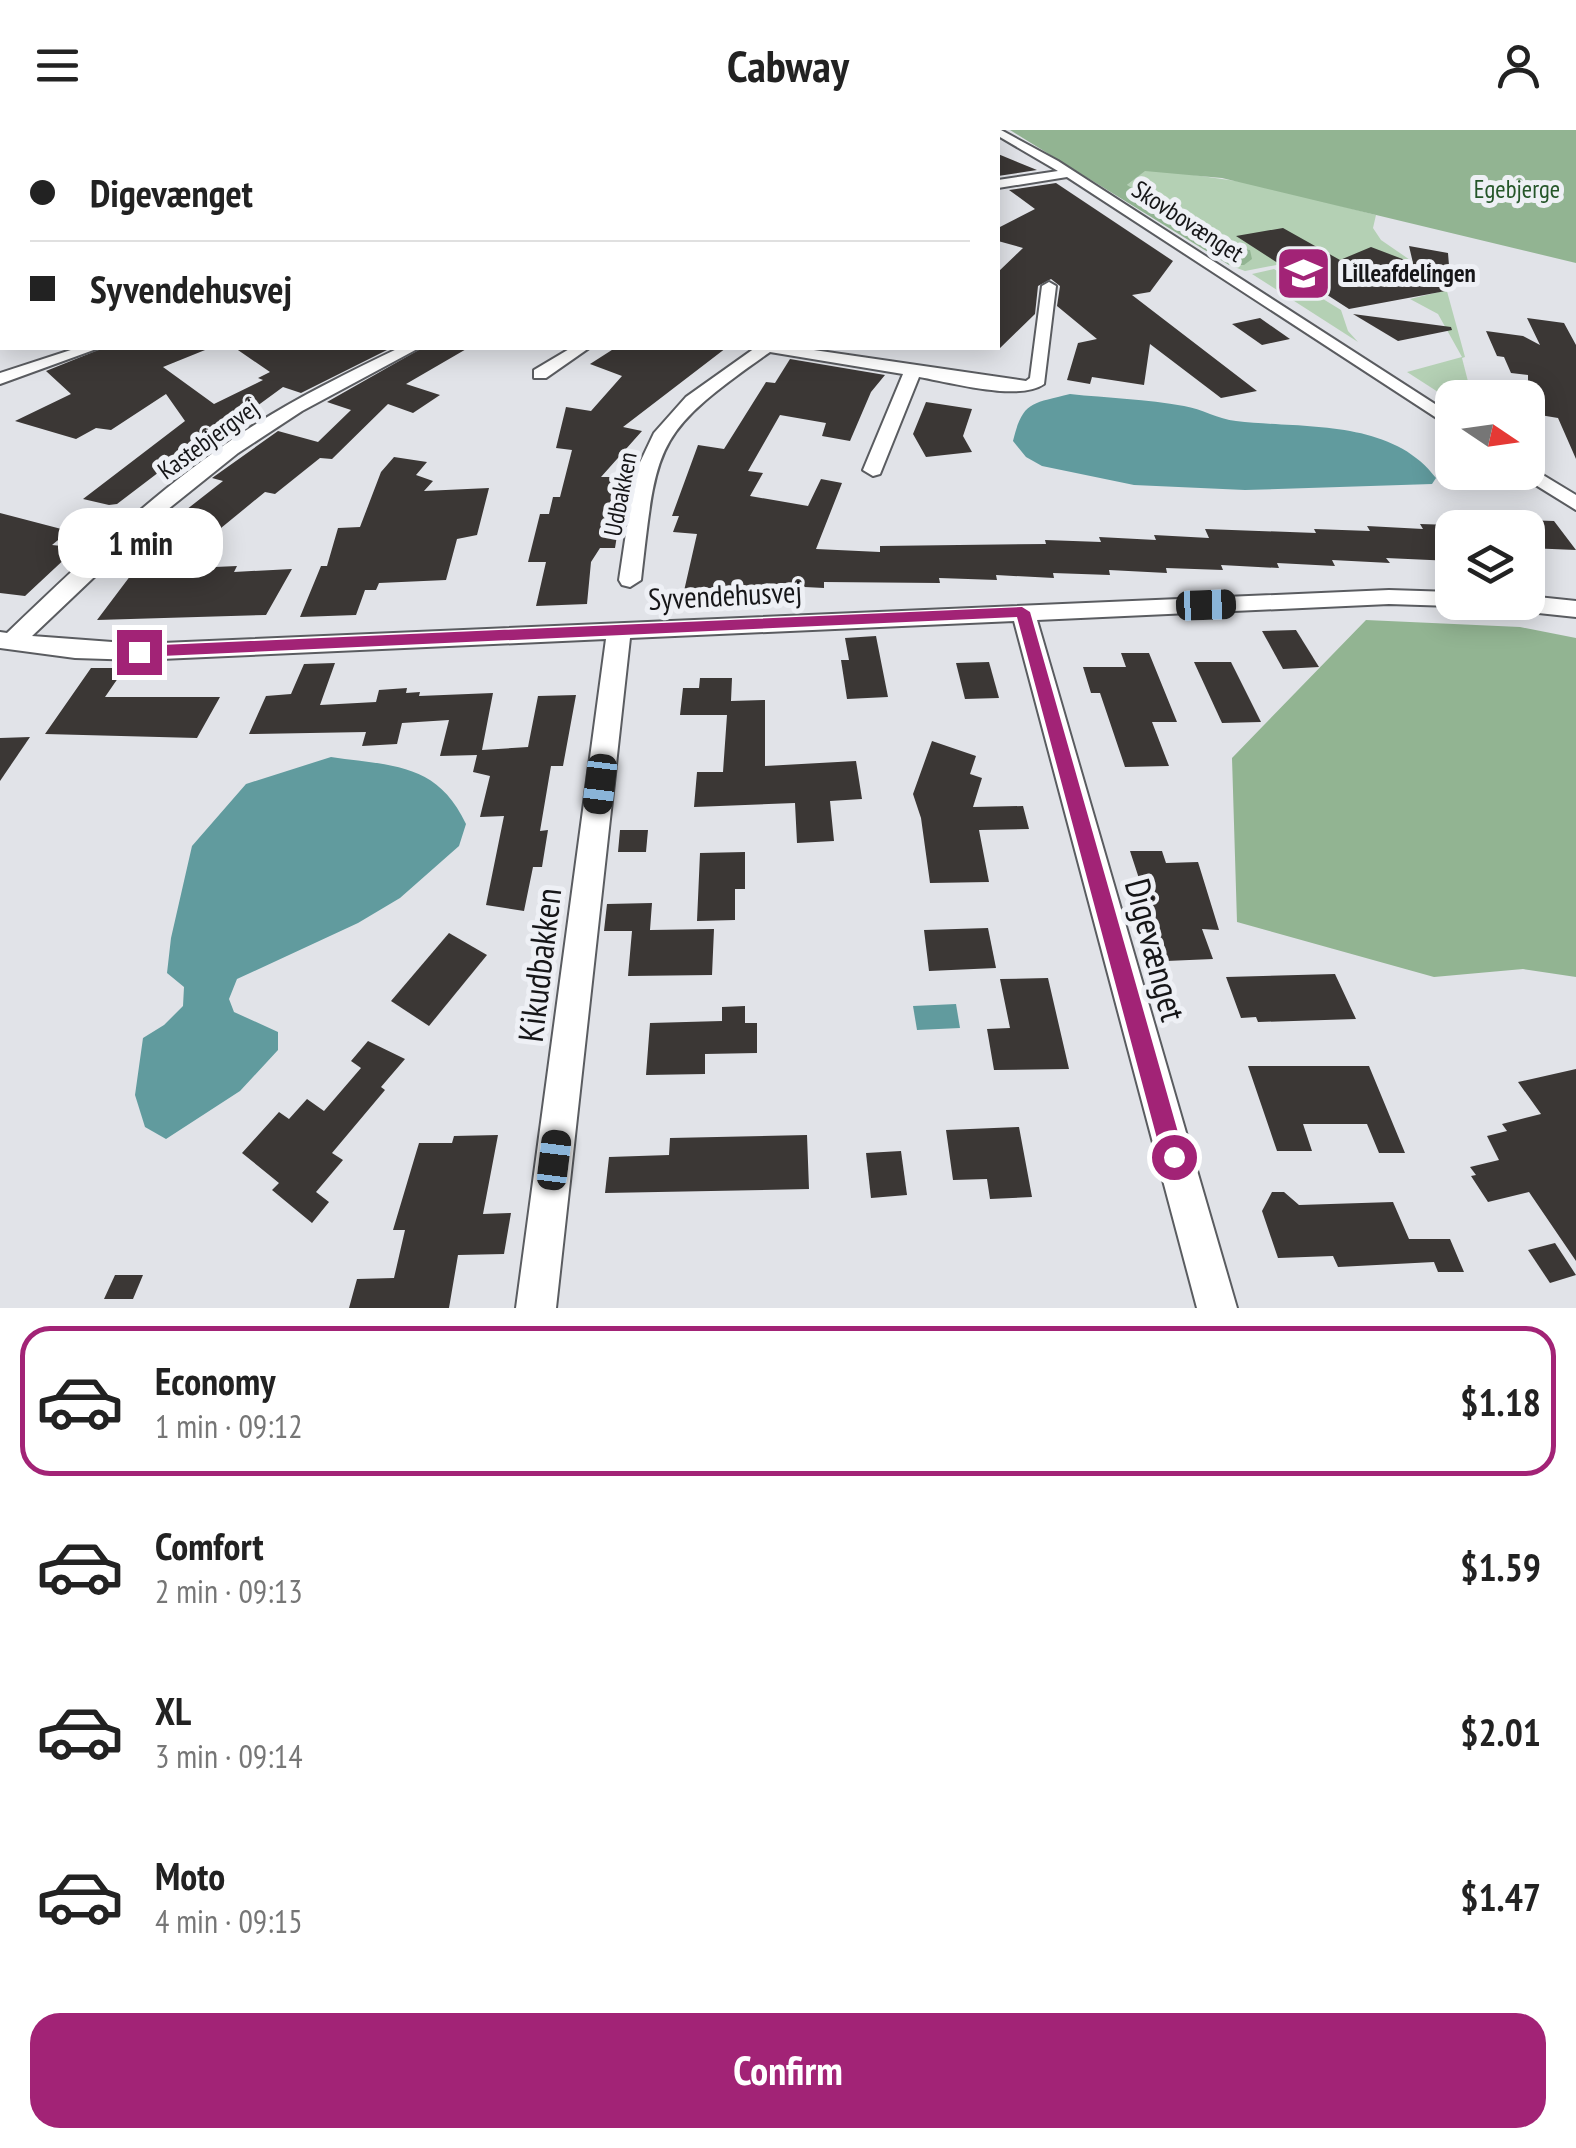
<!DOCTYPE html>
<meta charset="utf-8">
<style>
body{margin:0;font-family:"PT Sans Narrow",sans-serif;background:#f2f2f2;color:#222;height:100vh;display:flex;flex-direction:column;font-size:38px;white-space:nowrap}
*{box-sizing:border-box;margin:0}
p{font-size:32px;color:#767676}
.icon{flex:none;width:55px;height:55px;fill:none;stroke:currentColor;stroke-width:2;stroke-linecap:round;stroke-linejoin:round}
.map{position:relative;height:1178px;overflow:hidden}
.drawer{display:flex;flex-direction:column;background:#fff;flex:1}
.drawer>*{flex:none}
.top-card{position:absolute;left:0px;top:0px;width:1000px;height:220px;box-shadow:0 5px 25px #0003;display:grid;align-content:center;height:220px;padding:0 30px;background:#fff}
.needle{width:65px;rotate:103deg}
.fabs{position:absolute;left:1435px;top:250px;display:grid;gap:20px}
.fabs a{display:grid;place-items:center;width:110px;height:110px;border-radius:20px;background:#fff;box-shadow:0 5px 25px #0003;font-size:50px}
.end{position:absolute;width:45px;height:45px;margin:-22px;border:12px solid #a22376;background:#fff;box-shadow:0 0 0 5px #fff}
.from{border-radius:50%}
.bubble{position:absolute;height:70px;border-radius:30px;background:#fff;box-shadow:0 5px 25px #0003;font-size:32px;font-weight:700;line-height:70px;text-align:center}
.car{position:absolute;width:30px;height:60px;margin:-30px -15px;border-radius:12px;box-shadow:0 0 8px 2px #0007;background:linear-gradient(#222 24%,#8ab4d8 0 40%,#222 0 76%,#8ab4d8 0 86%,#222 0)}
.top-card b{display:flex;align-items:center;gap:35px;height:95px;font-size:38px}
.top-card b+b{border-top:2px solid #e0e0e0}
.top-card i{width:25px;height:25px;background:#222}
ul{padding:18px 0 0;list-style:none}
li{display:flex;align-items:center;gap:30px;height:150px;margin:0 20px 15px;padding:0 10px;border:5px solid transparent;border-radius:30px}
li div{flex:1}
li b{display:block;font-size:38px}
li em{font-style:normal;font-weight:700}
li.current{border-color:#a22376}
li>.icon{width:90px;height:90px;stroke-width:1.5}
.button{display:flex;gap:20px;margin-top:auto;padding:20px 30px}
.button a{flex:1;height:115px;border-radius:30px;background:#a22376;color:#fff;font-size:40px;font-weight:700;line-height:115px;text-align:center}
header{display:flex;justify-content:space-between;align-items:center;height:130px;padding:0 30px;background:#fff;font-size:45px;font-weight:700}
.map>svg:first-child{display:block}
.green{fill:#b4d0b4}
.forest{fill:#92b492}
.water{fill:#619b9e}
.building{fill:#3b3735}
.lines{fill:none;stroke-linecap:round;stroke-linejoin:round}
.minor-casing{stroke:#5a5c60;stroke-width:4}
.minor{fill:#fff;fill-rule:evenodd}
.route{fill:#a22376}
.labels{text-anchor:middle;stroke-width:10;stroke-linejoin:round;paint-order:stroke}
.far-park-label{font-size:25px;fill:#255629;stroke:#eef0f5}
.far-street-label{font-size:25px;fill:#161618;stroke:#eef0f5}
.far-poi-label{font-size:25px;font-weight:bold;fill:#161618;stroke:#eef0f5;text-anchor:start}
.street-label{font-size:30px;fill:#161618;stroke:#eef0f5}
.near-street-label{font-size:35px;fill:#161618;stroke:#eef0f5}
</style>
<header><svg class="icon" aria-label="menu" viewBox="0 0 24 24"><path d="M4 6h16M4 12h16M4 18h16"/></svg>Cabway<svg class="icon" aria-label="person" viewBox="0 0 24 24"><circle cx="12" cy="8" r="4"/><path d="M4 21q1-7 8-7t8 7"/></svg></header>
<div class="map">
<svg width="1576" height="1178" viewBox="0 0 1576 1178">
<rect width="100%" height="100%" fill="#e1e3e8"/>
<g class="green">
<path d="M1159,40l98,14 119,31 -3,13 8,12 64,44 20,73 -3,1 10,39 -20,1v3l-45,-29 55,-15 -24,-43 -28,-15 33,-8 -141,-31 -57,11 -16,-6h15l-3,-18c-28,-2 -57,-18 -71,-44l-17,-2 -27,-15 18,-15z"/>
<polygon points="1274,139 1341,180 1348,201 1358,212 1252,144"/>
</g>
<g class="forest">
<path d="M1010,0h566v133l-354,-85 -77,-7 -18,14c16,11 37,14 52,26l-1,7 44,28 28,4 2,9 -8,6h-15z"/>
<polygon points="1366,490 1520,497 1576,508 1576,847 1523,839 1434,847 1237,792 1232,628"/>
</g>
<g class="water">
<path d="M1070,264c37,4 77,5 114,12 18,3 34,13 52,15 65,8 155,-3 200,57l-4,6 -187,6 -111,-5 -92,-19 -16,-9 -13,-16c10,-40 18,-37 57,-47z"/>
<path d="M331,627c60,9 106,5 135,67l-7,22 -59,52 -42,25 -121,56 -8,20 5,13 44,20v18l-38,41 -74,48 -21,-12 -10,-32 8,-57 21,-13 19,-19 1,-19 -17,-14 4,-35 21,-92 54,-62z"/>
<polygon points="956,874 960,898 917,900 913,876"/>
</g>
<g class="building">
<polygon points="998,24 1037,40 998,46"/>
<polygon points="1056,53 1173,131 1150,162 1132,165 1257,261 1221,268 1150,214 1144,255 1092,247 1090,254 1067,250 1078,213 1097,209 1057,176 1060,156 1051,149 1038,156 1035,184 998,220 998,142 1023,118 998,111 998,98 1035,79 1009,60"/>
<polygon points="1283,98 1340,130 1371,117 1413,133 1409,116 1448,123 1451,160 1349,179 1236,106"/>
<polygon points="1353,184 1451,197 1452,200 1398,211"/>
<polygon points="1260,188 1290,209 1262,215 1232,194"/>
<polygon points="1527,188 1564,193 1576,215 1576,329 1558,288 1528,283 1528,245 1511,243 1504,227 1497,226 1486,201 1523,206 1540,215"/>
<polygon points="103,218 210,218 163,237 214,274 263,250 258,248 270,242 235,218 391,218 301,263 283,257 238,290 251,293 181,342 163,339 117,374 109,375 83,369 185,291 166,264 111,300 96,298 76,309 15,291 71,264 46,241"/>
<polygon points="422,218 468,218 406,254 440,265 413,283 388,274 332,329 320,328 275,364 265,362 221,398 177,387 223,351 212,348 278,301 318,312 351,280 327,272"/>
<polygon points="615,218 726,218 623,297 642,301 601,347 624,347 616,387 620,387 615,418 600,418 591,432 587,474 536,476 546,432 528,432 540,384 549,384 553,367 560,367 572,320 556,318 566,277 591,281 622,246 590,234"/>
<polygon points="790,229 885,245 871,262 850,311 822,306 826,293 780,285 748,341 763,343 750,366 808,376 821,349 842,353 816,419 880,422 880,416 1046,414 1045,410 1101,412 1099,407 1156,410 1154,405 1209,408 1205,399 1316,403 1314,399 1370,401 1367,396 1423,399 1420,394 1452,395 1452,431 1386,428 1390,433 1332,430 1335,436 1277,433 1279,438 1221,435 1223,440 1166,438 1167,443 1109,440 1110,445 1053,443 1054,448 996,445 997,450 939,448 940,453 824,452 824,458 766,455 766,460 707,458 706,463 684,461 697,404 673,402 679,386 672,386 698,315 724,319 766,252 775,253"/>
<polygon points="926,272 972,279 963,306 972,322 926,327 913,304"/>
<polygon points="394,327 427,332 416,345 433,351 424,361 489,358 477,405 457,409 446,450 379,453 376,460 365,460 356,485 300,487 321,436 327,436 338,398 360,397 381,342"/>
<polygon points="0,383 69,401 52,415 71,417 65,423 70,424 25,466 0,463"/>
<polygon points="1525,390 1554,391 1576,420 1528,418 1528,394"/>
<polygon points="143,429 182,430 171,439 237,436 234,442 292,439 266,485 97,490"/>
<polygon points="1296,500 1319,537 1283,539 1262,501"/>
<polygon points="876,506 888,567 847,569 841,530 849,530 845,508"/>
<polygon points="1121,523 1149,523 1177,592 1152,592 1169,636 1125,637 1100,563 1091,563 1083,537 1126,537"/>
<polygon points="989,532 999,568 965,569 956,533"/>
<polygon points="1194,532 1231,532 1261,592 1222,593"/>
<polygon points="335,533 320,575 376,572 379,560 407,558 406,563 420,562 419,566 493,563 482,620 528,617 538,566 576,565 563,636 551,636 540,701 548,700 542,737 533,737 524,781 486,775 504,686 480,687 490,646 473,642 477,625 440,626 449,590 402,593 397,614 362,616 366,602 249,604 266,566 291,564 304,534"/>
<polygon points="91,538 125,538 105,567 220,567 197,608 45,604"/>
<polygon points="700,548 732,548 731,571 765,570 765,636 856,631 862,669 830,671 834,711 797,713 795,673 694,677 697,642 723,642 727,585 680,585 683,558 699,558"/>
<polygon points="30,607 0,651 0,608"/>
<polygon points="932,611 976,626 970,644 982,648 973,677 1023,676 1029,699 979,700 989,752 930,753 921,688 913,664"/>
<polygon points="620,700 648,700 646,722 618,722"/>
<polygon points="1130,721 1162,721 1166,733 1198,732 1219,800 1202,799 1213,829 1166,831"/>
<polygon points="745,722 745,759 735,759 735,790 697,791 700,723"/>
<polygon points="652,773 650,800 714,799 712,845 628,846 632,801 604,801 607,774"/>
<polygon points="988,798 996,838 929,841 924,800"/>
<polygon points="449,803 487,825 429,896 391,871"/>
<polygon points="1335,844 1356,889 1258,892 1256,887 1241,888 1226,847"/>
<polygon points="1048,848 1069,939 994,940 987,899 1010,898 1000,849"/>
<polygon points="745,876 745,893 757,893 757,923 705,924 705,944 646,945 650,893 722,891 722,877"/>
<polygon points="368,911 405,929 381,957 385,960 332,1023 343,1030 316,1062 329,1072 312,1093 272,1060 279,1053 242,1023 279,982 289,989 307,969 324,981 361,938 351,931"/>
<polygon points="1248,936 1369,936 1405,1023 1379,1023 1367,994 1303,994 1312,1021 1277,1021"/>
<polygon points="1576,939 1576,1131 1529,1062 1488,1072 1471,1046 1476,1045 1470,1037 1499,1030 1487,1006 1507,1001 1502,994 1541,984 1518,952"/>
<polygon points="1019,997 1032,1067 990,1069 987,1049 953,1050 946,1000"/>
<polygon points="498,1005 483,1084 511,1083 504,1124 458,1125 449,1178 349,1178 357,1149 394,1148 405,1100 393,1100 419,1013 452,1013 454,1006"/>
<polygon points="807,1005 809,1059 605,1063 609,1027 669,1025 670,1008"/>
<polygon points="901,1021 907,1065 871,1068 866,1023"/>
<polygon points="1272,1062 1284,1062 1299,1075 1393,1072 1409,1109 1450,1109 1464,1142 1438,1142 1434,1132 1338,1137 1333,1126 1278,1128 1262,1081"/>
<polygon points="1555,1113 1576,1145 1550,1153 1528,1120"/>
<polygon points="115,1145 143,1145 133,1169 104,1169"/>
</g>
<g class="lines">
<defs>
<g id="minor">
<polygon points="547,0 576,0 577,2 549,2"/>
<polygon points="988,0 1001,0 1058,31 1452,285 1452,298 1067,47 998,58 998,50 1058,41"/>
<polygon points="2,54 2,62 0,63 0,55"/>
<path d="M1049,152l7,4 -12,98c-25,18 -95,-2 -125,-7l-39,97 -7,2 -10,-6 40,-96 -133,-22c-117,82 -113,90 -129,228l-11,7 -8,-2 -3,-5 16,-107 19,-40 32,-36 69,-49h45l226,33 4,-3 12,-92z"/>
<polygon points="2,181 2,191 0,192 0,182"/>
<polygon points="77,218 99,218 0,254 0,243"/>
<path d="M399,218h20l-117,63 -64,42 -86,69 -120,114 107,8 1250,-54 63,2v10h9l-9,4 -63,-2 -352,16 200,688h-40l-183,-687 -384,17 -74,670h-40l90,-669 -467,21 -64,-2 -75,-10v-16l7,1c75,-72 151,-145 238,-202 49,-32 102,-58 154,-83z"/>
<polygon points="571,218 589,218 546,248 534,248 534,240"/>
<polygon points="1528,336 1576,365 1576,380 1521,346 1519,342 1528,342"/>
<polygon points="1528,466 1576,471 1576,487 1509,480 1498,472 1528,472"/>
</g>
</defs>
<use href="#minor" class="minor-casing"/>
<use href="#minor" class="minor"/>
</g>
<polygon class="route" points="1022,477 1030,482 1185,1027 1182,1035 1174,1039 1166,1035 1162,1027 1017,487 139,527 132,522 139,516"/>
<defs>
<symbol id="school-square" viewBox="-11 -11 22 22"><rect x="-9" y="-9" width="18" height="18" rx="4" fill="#a22376" stroke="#eef0f5"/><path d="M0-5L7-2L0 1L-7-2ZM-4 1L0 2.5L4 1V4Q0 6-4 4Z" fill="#fff"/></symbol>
</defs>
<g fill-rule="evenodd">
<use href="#school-square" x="1272" y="112" width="63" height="63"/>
</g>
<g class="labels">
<g class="far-park-label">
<text x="1517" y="68">Egebjerge</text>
</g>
<g class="far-street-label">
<text transform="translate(1188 91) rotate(33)" y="9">Skovbovænget</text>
<text transform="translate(208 309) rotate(-36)" y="9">Kastebjergvej</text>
<text transform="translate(620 364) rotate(-79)" y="9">Udbakken</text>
</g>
<g class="far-poi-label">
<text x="1342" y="152">Lilleafdelingen</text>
</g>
<g class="street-label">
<text transform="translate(725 466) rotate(-3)" y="10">Syvendehusvej</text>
</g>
<g class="near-street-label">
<text transform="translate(1155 820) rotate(75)" y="12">Digevænget</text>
<text transform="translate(540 835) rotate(-83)" y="12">Kikudbakken</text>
</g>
</g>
</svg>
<div class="fabs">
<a><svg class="needle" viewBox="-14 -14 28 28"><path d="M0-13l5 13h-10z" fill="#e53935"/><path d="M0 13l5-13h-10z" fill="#767676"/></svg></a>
<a><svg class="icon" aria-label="layers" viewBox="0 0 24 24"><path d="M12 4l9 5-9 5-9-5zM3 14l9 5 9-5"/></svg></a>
</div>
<i class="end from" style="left:1174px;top:1027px"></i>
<i class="end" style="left:139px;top:522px"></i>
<div class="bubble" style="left:58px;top:378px;width:165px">1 min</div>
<i class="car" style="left:1206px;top:475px;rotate:88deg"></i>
<i class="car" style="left:600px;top:654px;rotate:187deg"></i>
<i class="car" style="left:554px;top:1030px;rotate:7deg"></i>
<div class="top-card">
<b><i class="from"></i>Digevænget</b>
<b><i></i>Syvendehusvej</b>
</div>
</div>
<section class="drawer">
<ul>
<li class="current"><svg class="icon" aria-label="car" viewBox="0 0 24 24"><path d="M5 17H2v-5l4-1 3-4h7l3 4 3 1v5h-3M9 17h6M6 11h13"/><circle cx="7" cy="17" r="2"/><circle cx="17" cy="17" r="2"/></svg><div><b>Economy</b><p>1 min · 09:12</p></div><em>$1.18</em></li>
<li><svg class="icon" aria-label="car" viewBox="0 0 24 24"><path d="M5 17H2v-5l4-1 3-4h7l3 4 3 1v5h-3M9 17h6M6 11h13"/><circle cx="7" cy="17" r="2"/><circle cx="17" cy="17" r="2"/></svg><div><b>Comfort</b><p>2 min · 09:13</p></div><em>$1.59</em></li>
<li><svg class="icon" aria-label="car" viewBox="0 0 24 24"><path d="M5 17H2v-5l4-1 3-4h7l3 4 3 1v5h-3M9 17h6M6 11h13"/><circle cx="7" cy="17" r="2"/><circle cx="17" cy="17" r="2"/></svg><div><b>XL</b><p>3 min · 09:14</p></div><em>$2.01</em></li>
<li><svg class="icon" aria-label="car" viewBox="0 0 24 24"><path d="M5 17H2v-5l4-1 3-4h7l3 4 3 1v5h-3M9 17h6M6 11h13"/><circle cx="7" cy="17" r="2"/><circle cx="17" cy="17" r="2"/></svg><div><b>Moto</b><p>4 min · 09:15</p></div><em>$1.47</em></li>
</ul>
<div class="button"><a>Confirm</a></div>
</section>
